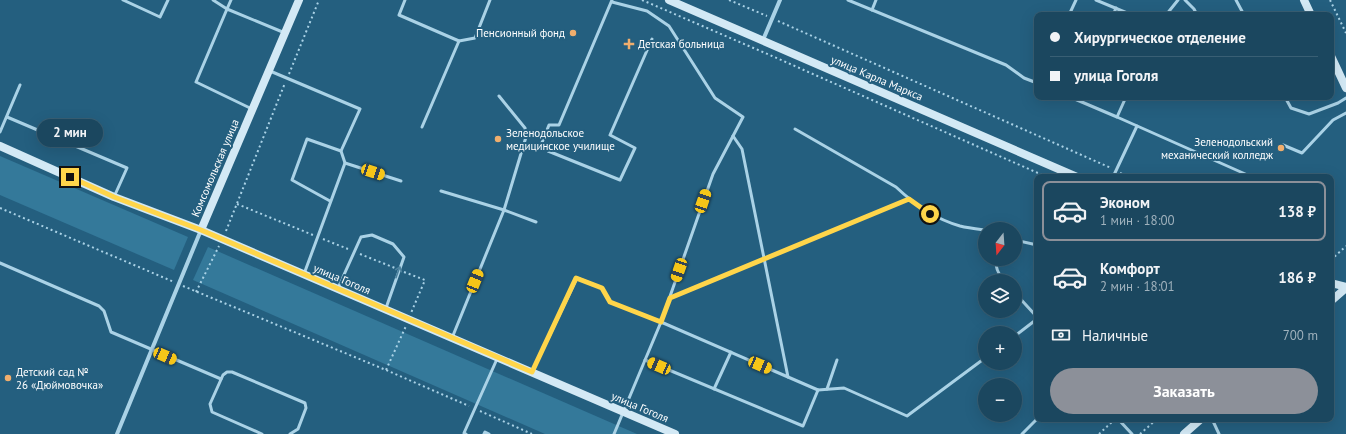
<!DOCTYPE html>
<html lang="ru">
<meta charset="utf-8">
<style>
body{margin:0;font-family:"PT Sans",sans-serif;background:#285168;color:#f1f3f6;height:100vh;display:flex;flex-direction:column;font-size:15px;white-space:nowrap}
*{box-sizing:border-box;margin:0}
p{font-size:13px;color:#a0b2bd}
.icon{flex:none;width:22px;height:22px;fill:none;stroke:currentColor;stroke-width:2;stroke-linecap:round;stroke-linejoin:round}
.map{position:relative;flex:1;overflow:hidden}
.details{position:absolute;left:1034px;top:174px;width:300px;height:248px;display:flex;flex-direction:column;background:#1b475f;border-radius:8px;box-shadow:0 4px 16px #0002,0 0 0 1px #395f74}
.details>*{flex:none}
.hud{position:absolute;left:1034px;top:12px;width:300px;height:88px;border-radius:8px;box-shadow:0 4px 16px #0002,0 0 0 1px #395f74;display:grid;align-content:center;height:88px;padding:0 16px;background:#1b475f}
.needle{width:26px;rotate:197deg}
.buttons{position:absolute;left:978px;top:222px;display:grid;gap:8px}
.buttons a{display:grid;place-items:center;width:44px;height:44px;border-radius:50%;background:#1b475f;box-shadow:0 4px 16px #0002,0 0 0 1px #395f74;font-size:20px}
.end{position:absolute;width:18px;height:18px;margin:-9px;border:5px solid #ffd54a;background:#111;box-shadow:0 0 0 2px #111}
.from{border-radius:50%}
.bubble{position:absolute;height:28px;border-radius:14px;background:#1b475f;box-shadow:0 4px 16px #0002,0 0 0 1px #395f74;font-size:13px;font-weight:700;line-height:28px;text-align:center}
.car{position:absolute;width:12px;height:24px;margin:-12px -6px;border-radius:5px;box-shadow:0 0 3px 1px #0007;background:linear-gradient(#f5c518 24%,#345 0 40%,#f5c518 0 76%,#345 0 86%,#f5c518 0)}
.hud b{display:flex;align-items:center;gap:14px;height:38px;font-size:15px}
.hud b+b{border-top:1px solid #395f74}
.hud i{width:10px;height:10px;background:#f1f3f6}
ul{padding:7px 0 0;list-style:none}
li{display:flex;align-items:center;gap:12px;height:60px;margin:0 8px 6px;padding:0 8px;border:2px solid transparent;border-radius:8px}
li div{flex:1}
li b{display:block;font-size:15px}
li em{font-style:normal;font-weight:700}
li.current{border-color:#8c9099}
li>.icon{width:36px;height:36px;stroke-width:1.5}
.pay{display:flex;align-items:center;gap:10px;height:44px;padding:0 16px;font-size:15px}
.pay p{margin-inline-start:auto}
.action{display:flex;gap:8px;margin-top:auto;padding:8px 16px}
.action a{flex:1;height:46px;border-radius:24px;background:#8c9099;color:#fff;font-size:16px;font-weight:700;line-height:46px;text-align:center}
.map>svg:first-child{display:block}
.green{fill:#34799a}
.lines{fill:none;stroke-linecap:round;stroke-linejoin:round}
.path{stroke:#aad2e6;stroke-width:2;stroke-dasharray:2 3;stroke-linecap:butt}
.lane{stroke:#aad2e6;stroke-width:3}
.street{stroke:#aad2e6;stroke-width:4}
.secondary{stroke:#d3e9f5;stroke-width:8}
.oneway{stroke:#4c829e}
.route{stroke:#ffd54a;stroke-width:5}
.poi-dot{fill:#f0ae6d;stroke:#245f7f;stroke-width:1.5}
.labels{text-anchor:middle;stroke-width:4;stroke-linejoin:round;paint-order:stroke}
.poi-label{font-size:11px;fill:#fff;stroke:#245f7f;text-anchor:start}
.street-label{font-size:11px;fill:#fff;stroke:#245f7f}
</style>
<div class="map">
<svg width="1346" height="434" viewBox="0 0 1346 434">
<rect width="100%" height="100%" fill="#245f7f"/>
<g class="green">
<polygon points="0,156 188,237 174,270 0,195"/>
<polygon points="208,247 637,434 545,434 193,280"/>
</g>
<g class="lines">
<g class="path">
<polyline points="642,0 772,56 1047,177"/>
<polyline points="729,0 767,16"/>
<polyline points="1330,0 1346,33"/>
<polyline points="778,21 1111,168"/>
<polyline points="289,74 319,0"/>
<polyline points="1120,173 1130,177"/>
<polyline points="237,204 313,235"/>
<polyline points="0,208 174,282"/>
<polyline points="226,231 285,83"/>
<polyline points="323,239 348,249"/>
<polyline points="360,254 395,268"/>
<polyline points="1331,260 1346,246"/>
<polyline points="404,272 425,280 411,313"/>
<polyline points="183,286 386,370 469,406"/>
<polyline points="196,292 219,246"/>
<polyline points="386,370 406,326"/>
<polyline points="480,411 532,434"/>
<polyline points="1099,434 1113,421"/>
<polyline points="1140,434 1157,419"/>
</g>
<g class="lane">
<polyline points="123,0 160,17 168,0"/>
<polyline points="213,0 227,9 231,0"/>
<polyline points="405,0 399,15 459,41 475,38 490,0"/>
<polyline points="612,0 559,125 549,125 541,145 548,151 620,180 635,148 610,135 652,39"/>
<polyline points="848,0 1006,65 1024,78 1037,83"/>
<polyline points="1096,0 1132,15"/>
<polyline points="1185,0 1194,9 1197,15"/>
<polyline points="1236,0 1244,15"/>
<polyline points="872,10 876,0"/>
<polyline points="1069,15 1076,0"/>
<polyline points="1113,15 1116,8"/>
<polyline points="1166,15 1178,0"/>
<polyline points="270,71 360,109 341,151 345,163 304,274"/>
<polyline points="1070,97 1117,117"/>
<polyline points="1126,97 1117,117 1252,177"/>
<polyline points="1285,97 1291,108 1309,114 1338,103 1346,98"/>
<polyline points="252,109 196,82 227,9 285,33"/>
<polyline points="7,117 127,168 114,197"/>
<polyline points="422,127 459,41"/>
<path d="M795,129l101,58c19,18 39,32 64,39 8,2 17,3 25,4"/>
<polyline points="0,132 20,85"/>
<polyline points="733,136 742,149 788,377"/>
<polyline points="1283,145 1302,153 1333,120 1346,113"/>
<polyline points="345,163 401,181"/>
<polyline points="1113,177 1137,126"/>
<polyline points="441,191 504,210 536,222"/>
<polyline points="330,201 292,180 307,139 341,151"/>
<polyline points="1015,240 1037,245"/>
<path d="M996,259c-1,9 2,15 8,22"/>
<polyline points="0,263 99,306 104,311 111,332 221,379"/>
<polyline points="338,288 361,237 372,235 393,244 404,257 386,308"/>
<polyline points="1015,293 1037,317"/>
<polyline points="670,298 909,199"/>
<polyline points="1015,336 1037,319"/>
<polyline points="452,338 504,210 526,137 525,128 499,96"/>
<polyline points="645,360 803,426 818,390"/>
<polyline points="532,372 577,278 602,288 610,302 661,322 713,174 743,117 715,98 669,26 647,11 612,2"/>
<polyline points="714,389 731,352"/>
<polyline points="827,389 837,360"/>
<polyline points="1118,419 1132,434"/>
<polyline points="1212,419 1219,434"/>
<polyline points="262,434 212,412 210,404 223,375 227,372 232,372 305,403 306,408 298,429 290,434"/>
<polyline points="466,434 464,433 497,359"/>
<polyline points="484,434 485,432 489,434"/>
<polyline points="614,434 661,322 818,390 844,388 907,416 985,358"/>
<polyline points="1022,434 1037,419"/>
</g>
<g class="street">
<polyline points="763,40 780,0"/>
<polyline points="117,434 201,230"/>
</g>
<g class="secondary">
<polyline points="669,0 1077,177"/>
<polyline points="1304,0 1311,15"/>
<polyline points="1331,56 1346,88"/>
<polyline points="0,146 114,197 201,230 675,434"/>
<polyline points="201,230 299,0"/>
<polyline points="1331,283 1346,287"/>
<polyline points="1331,301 1346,288"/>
<polyline points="1184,434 1201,419"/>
</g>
</g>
<defs><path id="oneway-shaft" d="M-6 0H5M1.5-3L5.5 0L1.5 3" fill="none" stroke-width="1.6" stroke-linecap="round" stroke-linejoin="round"/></defs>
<use class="oneway" href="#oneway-shaft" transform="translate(398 272) rotate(-70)"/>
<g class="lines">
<polyline class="route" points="70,177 114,197 201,230 532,372 576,278 602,288 610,302 661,322 670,298 909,199 930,214"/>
</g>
<g class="poi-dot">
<circle cx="573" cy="33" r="4"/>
<path d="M627 38h4v4h4v4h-4v4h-4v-4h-4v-4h4z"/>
<circle cx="498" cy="139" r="4"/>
<circle cx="1281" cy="148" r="4"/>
<circle cx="8" cy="378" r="4"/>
</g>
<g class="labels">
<g class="poi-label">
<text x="565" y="37" text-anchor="end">Пенсионный фонд</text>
<text x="638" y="48">Детская больница</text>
<text x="506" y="137">Зеленодольское<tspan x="506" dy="13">медицинское училище</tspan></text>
<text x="1273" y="146" text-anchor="end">Зеленодольский<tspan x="1273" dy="13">механический колледж</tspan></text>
<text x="16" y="376">Детский сад №<tspan x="16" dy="13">26 «Дюймовочка»</tspan></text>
</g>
<g class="street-label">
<text transform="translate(877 78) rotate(23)" y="4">улица Карла Маркса</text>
<text transform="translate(215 168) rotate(-67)" y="4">Комсомольская улица</text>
<text transform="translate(342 279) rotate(23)" y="4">улица Гоголя</text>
<text transform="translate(640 407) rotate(23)" y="4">улица Гоголя</text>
</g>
</g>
</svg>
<div class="buttons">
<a><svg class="needle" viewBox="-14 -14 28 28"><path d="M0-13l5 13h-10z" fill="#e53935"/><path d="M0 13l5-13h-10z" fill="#a0b2bd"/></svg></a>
<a><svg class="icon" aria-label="layers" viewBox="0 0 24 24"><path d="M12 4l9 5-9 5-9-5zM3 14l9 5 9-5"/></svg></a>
<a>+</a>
<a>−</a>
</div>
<i class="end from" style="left:930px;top:214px"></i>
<i class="end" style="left:70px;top:177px"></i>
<div class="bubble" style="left:37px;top:119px;width:66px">2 мин</div>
<i class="car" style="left:373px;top:172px;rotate:108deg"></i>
<i class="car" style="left:703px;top:201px;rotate:19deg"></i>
<i class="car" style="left:679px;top:270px;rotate:199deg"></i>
<i class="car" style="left:475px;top:281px;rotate:22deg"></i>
<i class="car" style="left:165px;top:356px;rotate:113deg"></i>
<i class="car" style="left:760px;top:365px;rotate:113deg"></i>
<i class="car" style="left:659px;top:366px;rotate:293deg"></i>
<div class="hud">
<b><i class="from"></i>Хирургическое отделение</b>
<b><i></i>улица Гоголя</b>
</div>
<section class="details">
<ul>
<li class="current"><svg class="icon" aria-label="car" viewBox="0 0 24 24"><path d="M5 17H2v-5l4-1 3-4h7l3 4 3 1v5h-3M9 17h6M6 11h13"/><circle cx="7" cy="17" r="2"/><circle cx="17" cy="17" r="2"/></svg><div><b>Эконом</b><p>1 мин · 18:00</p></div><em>138 ₽</em></li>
<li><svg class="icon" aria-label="car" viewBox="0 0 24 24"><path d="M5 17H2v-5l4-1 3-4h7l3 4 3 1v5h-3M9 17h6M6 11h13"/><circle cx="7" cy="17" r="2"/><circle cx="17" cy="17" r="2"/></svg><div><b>Комфорт</b><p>2 мин · 18:01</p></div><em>186 ₽</em></li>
</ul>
<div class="pay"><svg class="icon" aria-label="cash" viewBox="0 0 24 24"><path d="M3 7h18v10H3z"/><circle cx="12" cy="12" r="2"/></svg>Наличные<p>700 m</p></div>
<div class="action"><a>Заказать</a></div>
</section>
</div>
